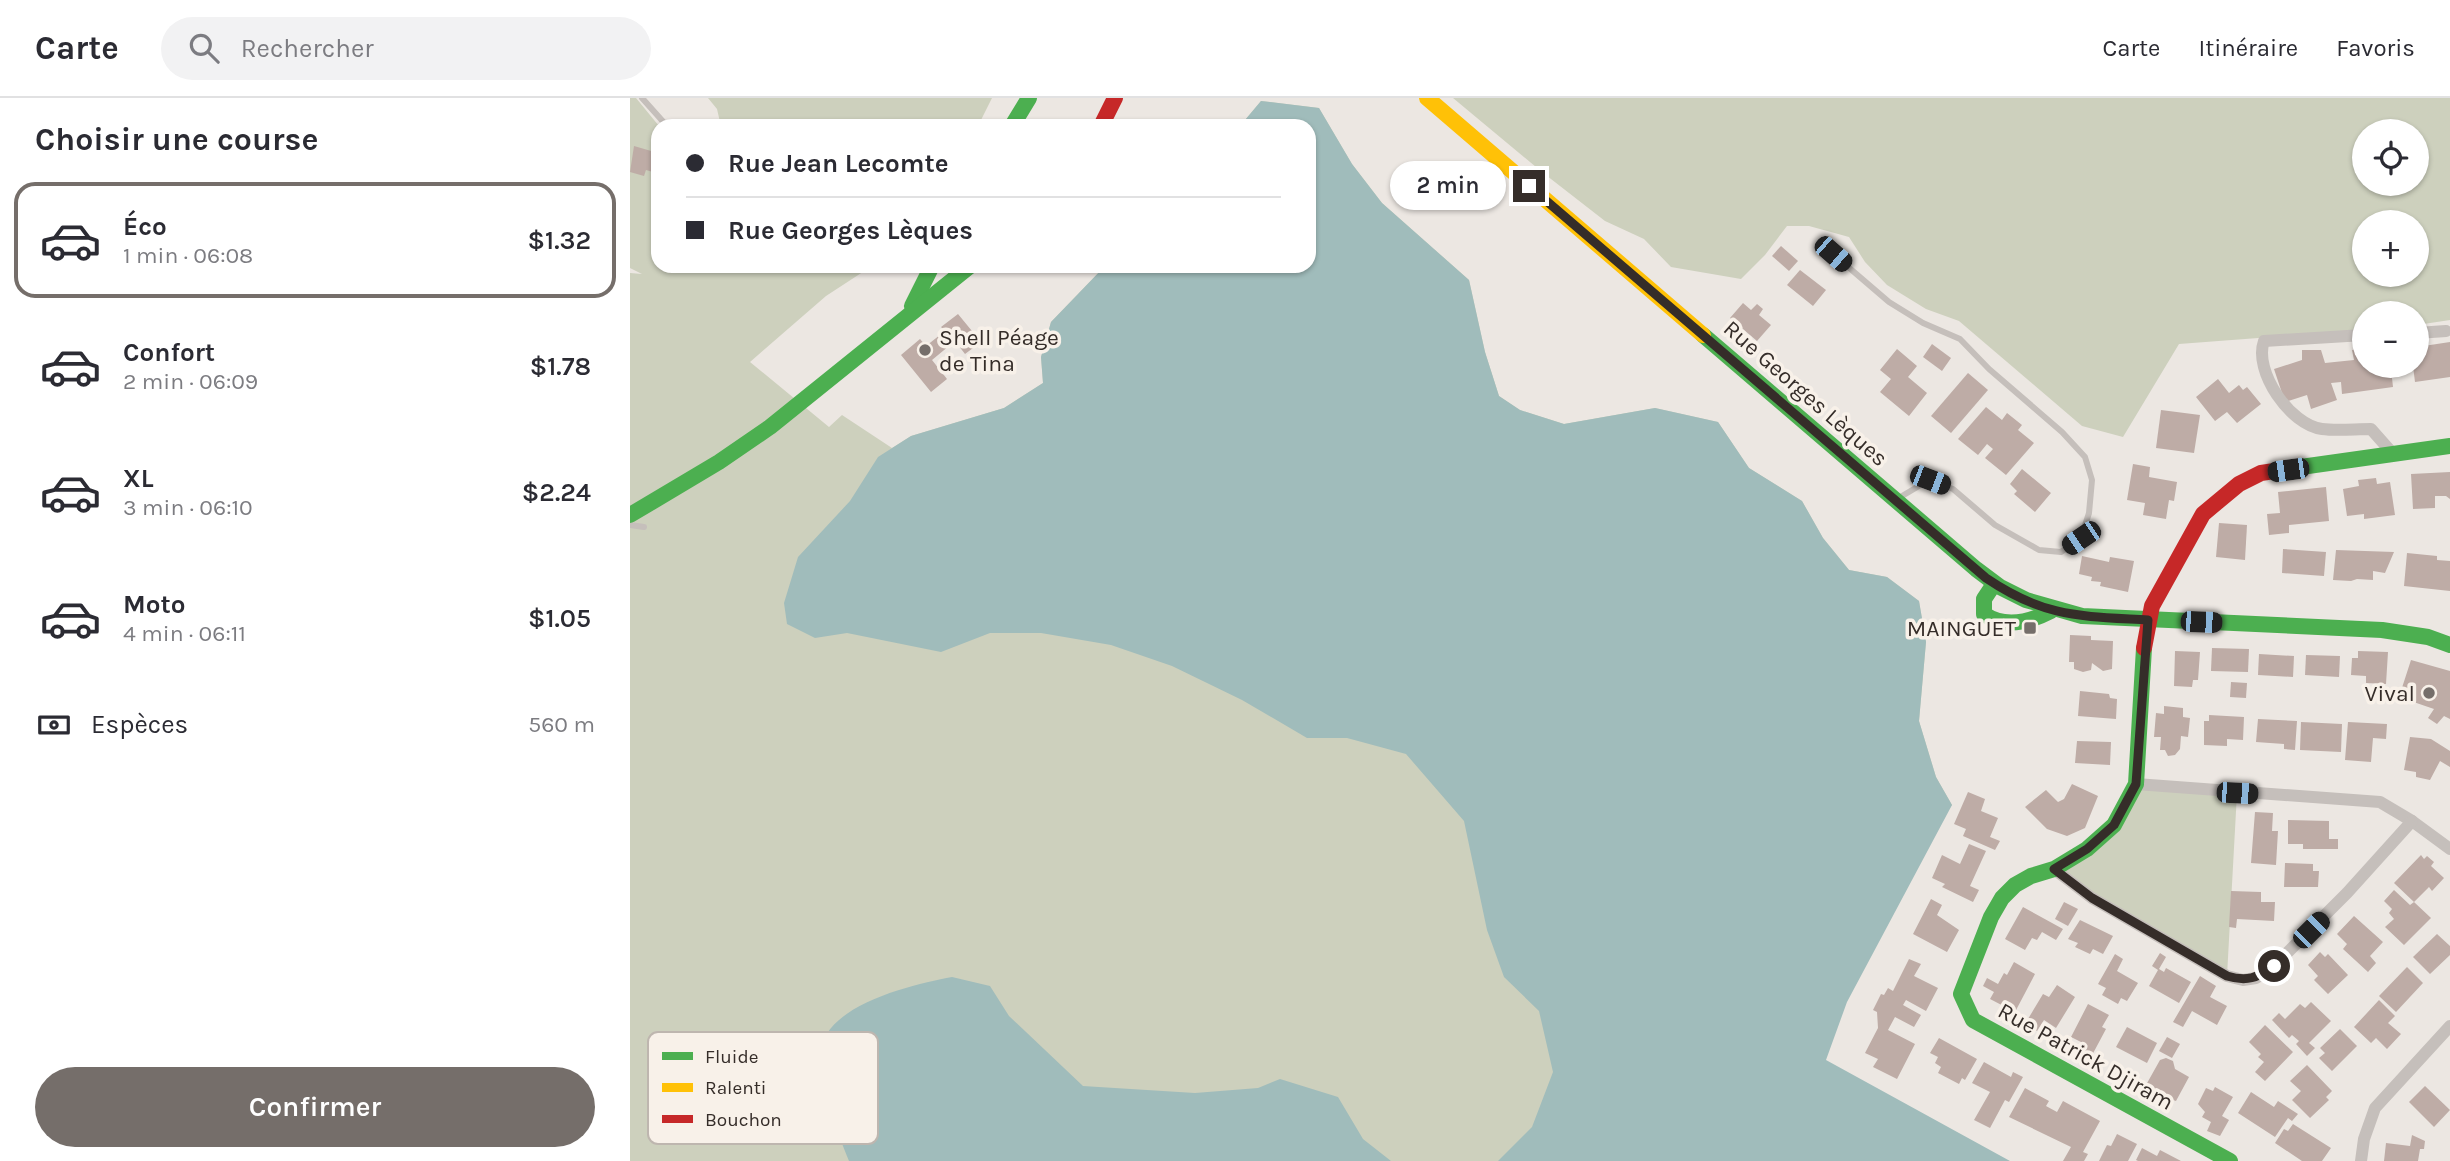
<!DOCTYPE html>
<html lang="fr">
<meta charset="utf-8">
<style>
body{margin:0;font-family:Karla,sans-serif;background:#f2f2f3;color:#2b2b33;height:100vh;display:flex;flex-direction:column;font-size:26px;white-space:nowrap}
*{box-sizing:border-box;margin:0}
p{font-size:23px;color:#7c7c81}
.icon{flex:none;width:38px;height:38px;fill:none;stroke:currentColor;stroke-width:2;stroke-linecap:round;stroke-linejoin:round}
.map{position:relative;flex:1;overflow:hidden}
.sheet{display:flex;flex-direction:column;background:#fff;width:630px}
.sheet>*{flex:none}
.hud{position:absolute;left:21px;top:21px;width:665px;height:154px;border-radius:21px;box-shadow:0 2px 5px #0004;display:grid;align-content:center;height:154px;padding:0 35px;background:#fff}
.tools{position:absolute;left:1722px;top:21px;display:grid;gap:14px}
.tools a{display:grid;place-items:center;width:77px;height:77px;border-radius:50%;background:#fff;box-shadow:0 2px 5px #0004;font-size:35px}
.end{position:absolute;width:32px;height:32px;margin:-16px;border:9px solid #352d29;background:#fff;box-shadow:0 0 0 4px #fff}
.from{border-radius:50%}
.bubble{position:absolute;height:49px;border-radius:24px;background:#fff;box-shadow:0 2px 5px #0004;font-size:23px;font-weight:600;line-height:49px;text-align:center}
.car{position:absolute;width:21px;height:42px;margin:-21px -10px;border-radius:9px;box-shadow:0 0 5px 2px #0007;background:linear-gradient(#222 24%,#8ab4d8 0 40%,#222 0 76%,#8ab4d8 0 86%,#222 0)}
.hud b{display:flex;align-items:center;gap:24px;height:66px;font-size:26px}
.hud b+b{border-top:2px solid #e1e1e2}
.hud i{width:18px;height:18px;background:#2b2b33}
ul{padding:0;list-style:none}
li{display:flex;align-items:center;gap:21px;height:116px;margin:0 14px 10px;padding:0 21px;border:4px solid transparent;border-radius:21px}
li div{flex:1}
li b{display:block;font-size:26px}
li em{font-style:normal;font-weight:600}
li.on{border-color:#756e6a}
li>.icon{width:63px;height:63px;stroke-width:1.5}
h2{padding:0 35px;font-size:32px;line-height:84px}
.pay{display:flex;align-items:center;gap:18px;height:77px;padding:0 35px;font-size:26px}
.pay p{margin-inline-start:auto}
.action{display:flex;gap:14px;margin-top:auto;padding:14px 35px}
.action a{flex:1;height:80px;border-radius:42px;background:#756e6a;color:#fff;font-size:28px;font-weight:600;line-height:80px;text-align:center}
header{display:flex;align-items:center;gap:42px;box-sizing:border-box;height:98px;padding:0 35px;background:#fff;border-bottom:2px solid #e1e1e2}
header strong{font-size:33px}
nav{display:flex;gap:38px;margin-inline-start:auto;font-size:24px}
.search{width:490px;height:63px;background:#f2f2f3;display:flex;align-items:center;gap:18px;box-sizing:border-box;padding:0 24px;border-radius:38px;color:#7c7c81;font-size:26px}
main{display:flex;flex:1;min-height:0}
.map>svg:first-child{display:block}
.green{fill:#cdd0bd;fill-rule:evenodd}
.water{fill:#a0bcbb}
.building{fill:#beaca6}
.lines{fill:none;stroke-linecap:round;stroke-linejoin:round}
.lane{stroke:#c5bfbb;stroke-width:6}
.street{stroke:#c5bfbb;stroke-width:12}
.fast{stroke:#4caf50;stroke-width:16}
.slow{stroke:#ffc107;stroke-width:16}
.jam{stroke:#c62828;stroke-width:16}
.route{stroke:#352d29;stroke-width:9}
.poi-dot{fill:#756e6a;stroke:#f8f1e9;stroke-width:2.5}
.labels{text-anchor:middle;stroke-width:7;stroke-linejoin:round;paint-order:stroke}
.poi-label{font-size:23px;fill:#352d29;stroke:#f8f1e9;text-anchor:end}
.street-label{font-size:23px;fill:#352d29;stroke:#f8f1e9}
.key{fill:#f8f1e9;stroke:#beb6af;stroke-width:2}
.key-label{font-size:19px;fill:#352d29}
</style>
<header>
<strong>Carte</strong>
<div class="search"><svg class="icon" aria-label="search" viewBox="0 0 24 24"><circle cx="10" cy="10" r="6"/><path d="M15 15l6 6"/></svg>Rechercher</div>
<nav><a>Carte</a><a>Itinéraire</a><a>Favoris</a></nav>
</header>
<main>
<section class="sheet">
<h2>Choisir une course</h2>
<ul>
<li class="on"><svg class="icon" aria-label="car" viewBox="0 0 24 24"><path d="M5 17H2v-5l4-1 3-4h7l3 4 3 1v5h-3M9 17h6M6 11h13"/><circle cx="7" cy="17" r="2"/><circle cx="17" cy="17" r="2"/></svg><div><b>Éco</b><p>1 min · 06:08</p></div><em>$1.32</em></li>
<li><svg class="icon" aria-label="car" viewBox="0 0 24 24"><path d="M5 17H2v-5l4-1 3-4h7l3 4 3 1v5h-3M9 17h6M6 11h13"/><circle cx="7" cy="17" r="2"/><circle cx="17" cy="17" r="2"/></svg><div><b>Confort</b><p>2 min · 06:09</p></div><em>$1.78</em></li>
<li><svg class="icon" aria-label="car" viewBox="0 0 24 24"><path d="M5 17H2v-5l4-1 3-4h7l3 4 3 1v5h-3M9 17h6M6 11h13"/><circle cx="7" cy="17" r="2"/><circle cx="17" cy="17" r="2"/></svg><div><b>XL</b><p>3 min · 06:10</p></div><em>$2.24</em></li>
<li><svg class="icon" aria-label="car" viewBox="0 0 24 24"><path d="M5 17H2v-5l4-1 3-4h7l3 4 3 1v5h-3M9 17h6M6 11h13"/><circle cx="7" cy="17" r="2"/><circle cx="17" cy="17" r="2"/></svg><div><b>Moto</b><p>4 min · 06:11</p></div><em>$1.05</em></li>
</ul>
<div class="pay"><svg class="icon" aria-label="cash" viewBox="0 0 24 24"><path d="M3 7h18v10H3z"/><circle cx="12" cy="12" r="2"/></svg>Espèces<p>560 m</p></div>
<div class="action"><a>Confirmer</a></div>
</section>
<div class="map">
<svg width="1820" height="1063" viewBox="0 0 1820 1063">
<rect width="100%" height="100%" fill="#ece7e2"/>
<g class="green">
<polygon points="0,0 6,0 29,28 28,168 242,168 196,198 120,264 199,329 212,317 262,350 281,338 374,310 413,285 411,259 421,224 475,168 679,168 679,28 610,28 631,3 689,10 722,66 752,105 839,182 855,254 869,298 890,312 934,326 1025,310 1088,324 1119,370 1172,403 1193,440 1219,472 1257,479 1289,503 1296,544 1289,623 1306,679 1322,707 1042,1063 0,1063 0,175 12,176 0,170"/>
<polygon points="78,0 362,0 348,28 95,28 90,24 87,11"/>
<path d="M823,0h997v222l-33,5v-12h-53v17l-185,14 -56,93 -41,-11 -123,-105 -33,-12 -39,-24 -22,-23 -16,-25 -40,-11h-22l-22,29 -24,24 -70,-12 -27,-28 -39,-18 -63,-49zM1734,33h53v53h-53zM1734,124h53v53h-53z"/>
<polygon points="1506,686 1607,695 1597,878 1424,771 1457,751"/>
</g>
<g class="water">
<polygon points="631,3 689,10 722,66 752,105 839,182 855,254 869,298 890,312 934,326 1025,310 1088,324 1119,370 1172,403 1193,440 1219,472 1257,479 1289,503 1296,544 1289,623 1306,679 1322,707 1217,904 1196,962 1380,1063 868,1063 902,1029 923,974 909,913 874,879 857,832 834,723 776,656 717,640 677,640 612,602 542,568 481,547 411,535 360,535 311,554 217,535 185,540 157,526 154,505 168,459 220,403 248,359 281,338 374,310 413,285 411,259 421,224 475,168 679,168 679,28 610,28"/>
<path d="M322,879l38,9 19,30 74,70 112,7 63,-5 22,-9 58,18 25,42 28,22h-542c-13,-33 -28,-67 -29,-103 -1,-53 92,-73 132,-81z"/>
</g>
<g class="building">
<polygon points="4,48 28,55 23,74 16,72 14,78 0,74"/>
<polygon points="1151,148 1168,163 1159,173 1142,158"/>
<polygon points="1170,172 1196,192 1183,208 1157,187"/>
<polygon points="1113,205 1121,212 1127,206 1133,211 1129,217 1141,227 1127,243 1100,220"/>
<polygon points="328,216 351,244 335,256 325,243 302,262 317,281 301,294 271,257 290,241 296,248 315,233 311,229"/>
<polygon points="1820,244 1820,279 1785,284 1783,268 1787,268 1787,249"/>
<polygon points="1302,246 1321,260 1312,273 1293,259"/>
<polygon points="1734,250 1734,268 1766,268 1768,279 1762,280 1763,289 1712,296 1711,284 1701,285 1707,302 1681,311 1677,297 1655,304 1644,271 1672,262 1672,252 1691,252 1695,265 1724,262 1722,252"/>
<polygon points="1267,251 1287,268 1278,279 1297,295 1279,318 1250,294 1261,281 1250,272"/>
<polygon points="1338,275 1358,292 1321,335 1301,318"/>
<polygon points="1588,281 1599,295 1609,287 1613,292 1617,289 1631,306 1607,325 1597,314 1585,323 1566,299"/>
<polygon points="1356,309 1372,322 1377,315 1392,327 1388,332 1404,345 1376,377 1355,360 1363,351 1357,346 1348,357 1328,341"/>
<polygon points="1531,312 1570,317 1564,355 1526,350"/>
<polygon points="1503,366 1520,369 1519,379 1547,384 1544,403 1539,402 1536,421 1513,417 1515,405 1497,402"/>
<polygon points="1392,371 1421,395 1405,414 1384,396 1387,393 1380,386"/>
<polygon points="1820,374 1820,401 1816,398 1805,398 1805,410 1783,411 1781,376"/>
<polygon points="1746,380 1747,386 1760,384 1765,417 1734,421 1734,416 1717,418 1713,391 1729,388 1728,382"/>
<polygon points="1696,389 1699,423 1659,427 1659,435 1639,437 1637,416 1650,415 1648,394"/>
<polygon points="1589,425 1617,427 1615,462 1586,459"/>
<polygon points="1653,451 1696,454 1694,478 1652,475"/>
<polygon points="1706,452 1764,454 1755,475 1743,473 1743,482 1727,481 1721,483 1703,482"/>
<polygon points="1777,455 1807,458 1807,462 1820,463 1820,493 1774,488"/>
<polygon points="1452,458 1479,464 1480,459 1504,463 1498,494 1470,488 1471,484 1461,483 1462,479 1449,476"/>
<polygon points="1440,537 1461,538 1461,542 1483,543 1482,571 1473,573 1462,565 1461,572 1453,574 1444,571 1444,564 1439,564"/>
<polygon points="1582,550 1619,551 1618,574 1581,573"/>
<polygon points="1545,553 1570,554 1568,582 1563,582 1562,589 1544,588"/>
<polygon points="1728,553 1758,554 1756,586 1736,585 1736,578 1721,577 1722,560 1728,560"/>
<polygon points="1629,556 1664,558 1663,579 1628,577"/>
<polygon points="1676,557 1710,558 1709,579 1675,577"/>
<polygon points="1781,562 1820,573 1820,621 1814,618 1807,626 1798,620 1804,611 1769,599"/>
<polygon points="1601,584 1617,585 1616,600 1600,599"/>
<polygon points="1450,593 1479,596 1480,600 1487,601 1486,621 1448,618"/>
<polygon points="1534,608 1553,610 1553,619 1560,620 1558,639 1551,638 1550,651 1545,657 1538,658 1535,652 1530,652 1531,639 1524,639 1526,615 1534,616"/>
<polygon points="1579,617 1614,619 1613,642 1597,641 1597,648 1574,647 1574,623 1579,623"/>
<polygon points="1628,621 1667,623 1665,652 1654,651 1654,646 1626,644"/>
<polygon points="1671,624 1712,626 1711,654 1670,652"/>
<polygon points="1718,624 1757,626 1756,641 1743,640 1741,664 1715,662"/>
<polygon points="1780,639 1801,641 1820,653 1820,669 1810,663 1800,682 1786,679 1786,674 1774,672"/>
<polygon points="1447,643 1481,644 1480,667 1445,665"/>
<polygon points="1442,686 1468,698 1455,730 1437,738 1417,731 1395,709 1416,692 1428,704 1434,701"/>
<polygon points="1338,694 1355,701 1351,713 1368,720 1360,739 1370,743 1365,752 1333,738 1336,731 1324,726"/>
<polygon points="1625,714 1643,715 1642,733 1648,733 1646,767 1621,765"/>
<polygon points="1658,722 1699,723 1699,741 1708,741 1708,751 1673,751 1673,746 1658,746"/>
<polygon points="1339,746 1356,753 1340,788 1349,792 1343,804 1312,789 1315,786 1302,780 1312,757 1330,766"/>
<polygon points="1791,757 1794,761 1797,758 1804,764 1801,768 1814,780 1802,793 1799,789 1784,804 1764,785"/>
<polygon points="1655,765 1683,766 1683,773 1689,773 1688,789 1654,789"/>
<polygon points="1764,792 1780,807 1784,804 1801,820 1774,847 1755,829 1764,821 1759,815 1762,811 1754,803"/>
<polygon points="1601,793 1631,794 1631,804 1645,804 1644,823 1607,821 1606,830 1599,829"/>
<polygon points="1301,801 1312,807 1307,817 1329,832 1317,854 1283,836"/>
<polygon points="1434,804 1448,811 1438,828 1425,821"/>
<polygon points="1393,809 1433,831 1426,842 1412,834 1407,842 1402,840 1395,852 1375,841"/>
<polygon points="1724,818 1753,844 1740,858 1746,865 1738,874 1713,851 1717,846 1707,836"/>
<polygon points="1450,822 1483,838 1473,856 1463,851 1460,856 1445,849 1448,845 1438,841"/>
<polygon points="1807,836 1820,848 1820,857 1800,876 1783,859"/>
<polygon points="1690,854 1695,859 1698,856 1718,877 1698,896 1684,882 1688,878 1678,867"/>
<polygon points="1530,855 1536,859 1529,871 1534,874 1536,870 1561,884 1549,905 1519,888 1528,872 1522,868"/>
<polygon points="1485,856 1493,861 1487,873 1508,885 1497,903 1491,900 1488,906 1472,897 1476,890 1468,886"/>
<polygon points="1279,861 1291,866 1284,878 1308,890 1296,913 1276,902 1273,907 1291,917 1284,929 1265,919 1258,932 1285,946 1267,981 1243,969 1248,961 1235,955 1248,930 1247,914 1243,912 1251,896 1254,897 1258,890 1263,893"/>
<polygon points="1384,864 1405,876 1385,914 1360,901 1364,894 1353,888 1357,880 1368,886 1374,875 1377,877"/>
<polygon points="1777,869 1793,885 1766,914 1749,898"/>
<polygon points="1570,878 1586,888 1580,899 1597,908 1587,927 1562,913 1553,929 1543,924"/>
<polygon points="1427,887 1445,899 1426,930 1414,922 1407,933 1395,926 1413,896 1419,899"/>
<polygon points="1749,902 1765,918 1758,925 1771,936 1757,951 1746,940 1741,945 1724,929"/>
<polygon points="1681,904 1701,923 1679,945 1685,950 1677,958 1666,946 1669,943 1662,937 1659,940 1642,922 1649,915 1655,921 1670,906 1675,910"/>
<polygon points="1458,906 1479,917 1472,929 1476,931 1460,961 1450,955 1455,946 1441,939"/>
<polygon points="1635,927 1663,954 1635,983 1625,974 1634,964 1628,959 1631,956 1619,944"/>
<polygon points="1497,929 1527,945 1517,965 1486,949"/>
<polygon points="1710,931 1727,948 1702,973 1689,960 1695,955 1690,950"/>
<polygon points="1537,939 1550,946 1542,960 1529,953"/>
<polygon points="1309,940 1347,961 1335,982 1332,980 1329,986 1308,975 1311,969 1305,965 1308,959 1300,955"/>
<polygon points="1536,960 1543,963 1545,971 1559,979 1546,1003 1528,997 1529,994 1516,987 1530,962"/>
<polygon points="1354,964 1381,979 1383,974 1393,979 1379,1004 1375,1002 1360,1030 1344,1022 1360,994 1342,985"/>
<polygon points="1677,967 1702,993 1696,999 1699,1002 1680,1020 1662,1002 1671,993 1660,983"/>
<polygon points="1795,988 1820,1012 1804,1029 1779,1004"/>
<polygon points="1585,989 1603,999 1592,1018 1599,1022 1590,1038 1577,1033 1581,1024 1572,1019 1575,1014 1568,1006 1576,990 1583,993"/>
<polygon points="1395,990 1419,1003 1416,1008 1427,1014 1433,1003 1470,1023 1453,1054 1458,1056 1454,1063 1433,1063 1441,1049 1379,1019"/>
<polygon points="1621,994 1644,1009 1648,1003 1668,1016 1662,1023 1658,1020 1645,1039 1608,1015"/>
<polygon points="1663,1026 1701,1050 1692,1063 1672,1063 1645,1045 1654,1031 1658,1033"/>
<polygon points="1487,1036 1507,1046 1498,1063 1469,1063 1477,1047 1481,1048"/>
<polygon points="1782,1037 1795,1043 1794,1051 1790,1051 1788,1063 1754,1063 1756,1045 1780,1048"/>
<polygon points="1512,1050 1527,1058 1530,1052 1551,1063 1508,1063 1506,1062"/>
</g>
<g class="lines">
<g class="lane">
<polyline points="12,0 37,28"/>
<polyline points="1203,156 1259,204 1293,225 1330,241 1359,271 1432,334 1455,359 1462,382 1459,415 1451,440 1431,454 1409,452 1365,427 1323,391 1299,382 1267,401"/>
<polyline points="0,427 14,429"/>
</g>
<g class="street">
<polyline points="1787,235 1816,233"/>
<path d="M1734,237l-100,6c-11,30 26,84 58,88 15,2 33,0 49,0l23,26"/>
<polyline points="1506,686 1750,704 1782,723 1820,751"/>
<polyline points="1424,771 1462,800 1597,878 1613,882 1626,880 1644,868 1717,795 1782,723"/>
<polyline points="1731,1063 1734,1041 1745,1010 1820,928"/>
</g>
<g class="fast">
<polyline points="382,28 399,0"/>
<polyline points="282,208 302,168"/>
<polyline points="1073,237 1346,471 1370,489 1396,502 1452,518 1752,532 1798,539 1820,547"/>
<polyline points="1671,369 1820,348"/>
<polyline points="0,417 89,364 140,329 340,168"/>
<path d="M1364,486l-10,15v15c21,15 46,8 67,-3"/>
<polyline points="1514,550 1506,686 1484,727 1457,751 1424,771 1401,778 1385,787 1372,800 1361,819 1331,896 1343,922 1600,1063"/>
</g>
<polyline class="slow" points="797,0 1073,237"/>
<g class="jam">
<polyline points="471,28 485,0"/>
<polyline points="1514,550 1522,508 1573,416 1609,386 1631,375 1671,369"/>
</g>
</g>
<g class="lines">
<path class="route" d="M899,88l457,392c59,40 94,38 162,42l-12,164 -22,41 -27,24 -33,20 38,29 135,78c20,6 30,2 47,-10"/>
</g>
<g class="poi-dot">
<circle cx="295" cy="252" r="7"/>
<rect x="1393" y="523" width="14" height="14" rx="3.5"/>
<circle cx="1799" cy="595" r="7"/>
</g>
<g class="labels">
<g class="poi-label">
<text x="309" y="247" text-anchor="start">Shell Péage<tspan x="309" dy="26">de Tina</tspan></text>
<text x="1386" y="538">MAINGUET</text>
<text x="1785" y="603">Vival</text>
</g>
<g class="street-label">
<text transform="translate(1176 295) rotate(41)" y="8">Rue Georges Lèques</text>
<text transform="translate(1456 958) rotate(29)" y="8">Rue Patrick Djiram</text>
</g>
</g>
<rect x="18" y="934" width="230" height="112" rx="10" class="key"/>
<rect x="32" y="954" width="31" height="8" fill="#4caf50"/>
<rect x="32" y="985" width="31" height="9" fill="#ffc107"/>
<rect x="32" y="1017" width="31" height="8" fill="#c62828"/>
<g class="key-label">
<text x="75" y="965">Fluide</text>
<text x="75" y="996">Ralenti</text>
<text x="75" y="1028">Bouchon</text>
</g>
</svg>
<div class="tools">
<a><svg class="icon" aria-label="locate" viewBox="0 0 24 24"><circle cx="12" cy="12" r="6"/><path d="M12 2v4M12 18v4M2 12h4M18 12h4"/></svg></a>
<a>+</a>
<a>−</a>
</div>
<i class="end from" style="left:1644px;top:868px"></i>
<i class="end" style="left:899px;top:88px"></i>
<div class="bubble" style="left:760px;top:63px;width:116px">2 min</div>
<i class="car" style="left:1203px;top:156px;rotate:131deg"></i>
<i class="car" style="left:1658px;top:372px;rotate:262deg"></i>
<i class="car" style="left:1300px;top:382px;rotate:111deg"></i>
<i class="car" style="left:1451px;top:440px;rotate:236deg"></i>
<i class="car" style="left:1571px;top:524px;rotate:92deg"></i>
<i class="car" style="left:1607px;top:695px;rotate:93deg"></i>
<i class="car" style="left:1681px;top:832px;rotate:45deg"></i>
<div class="hud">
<b><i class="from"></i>Rue Jean Lecomte</b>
<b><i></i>Rue Georges Lèques</b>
</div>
</div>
</main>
